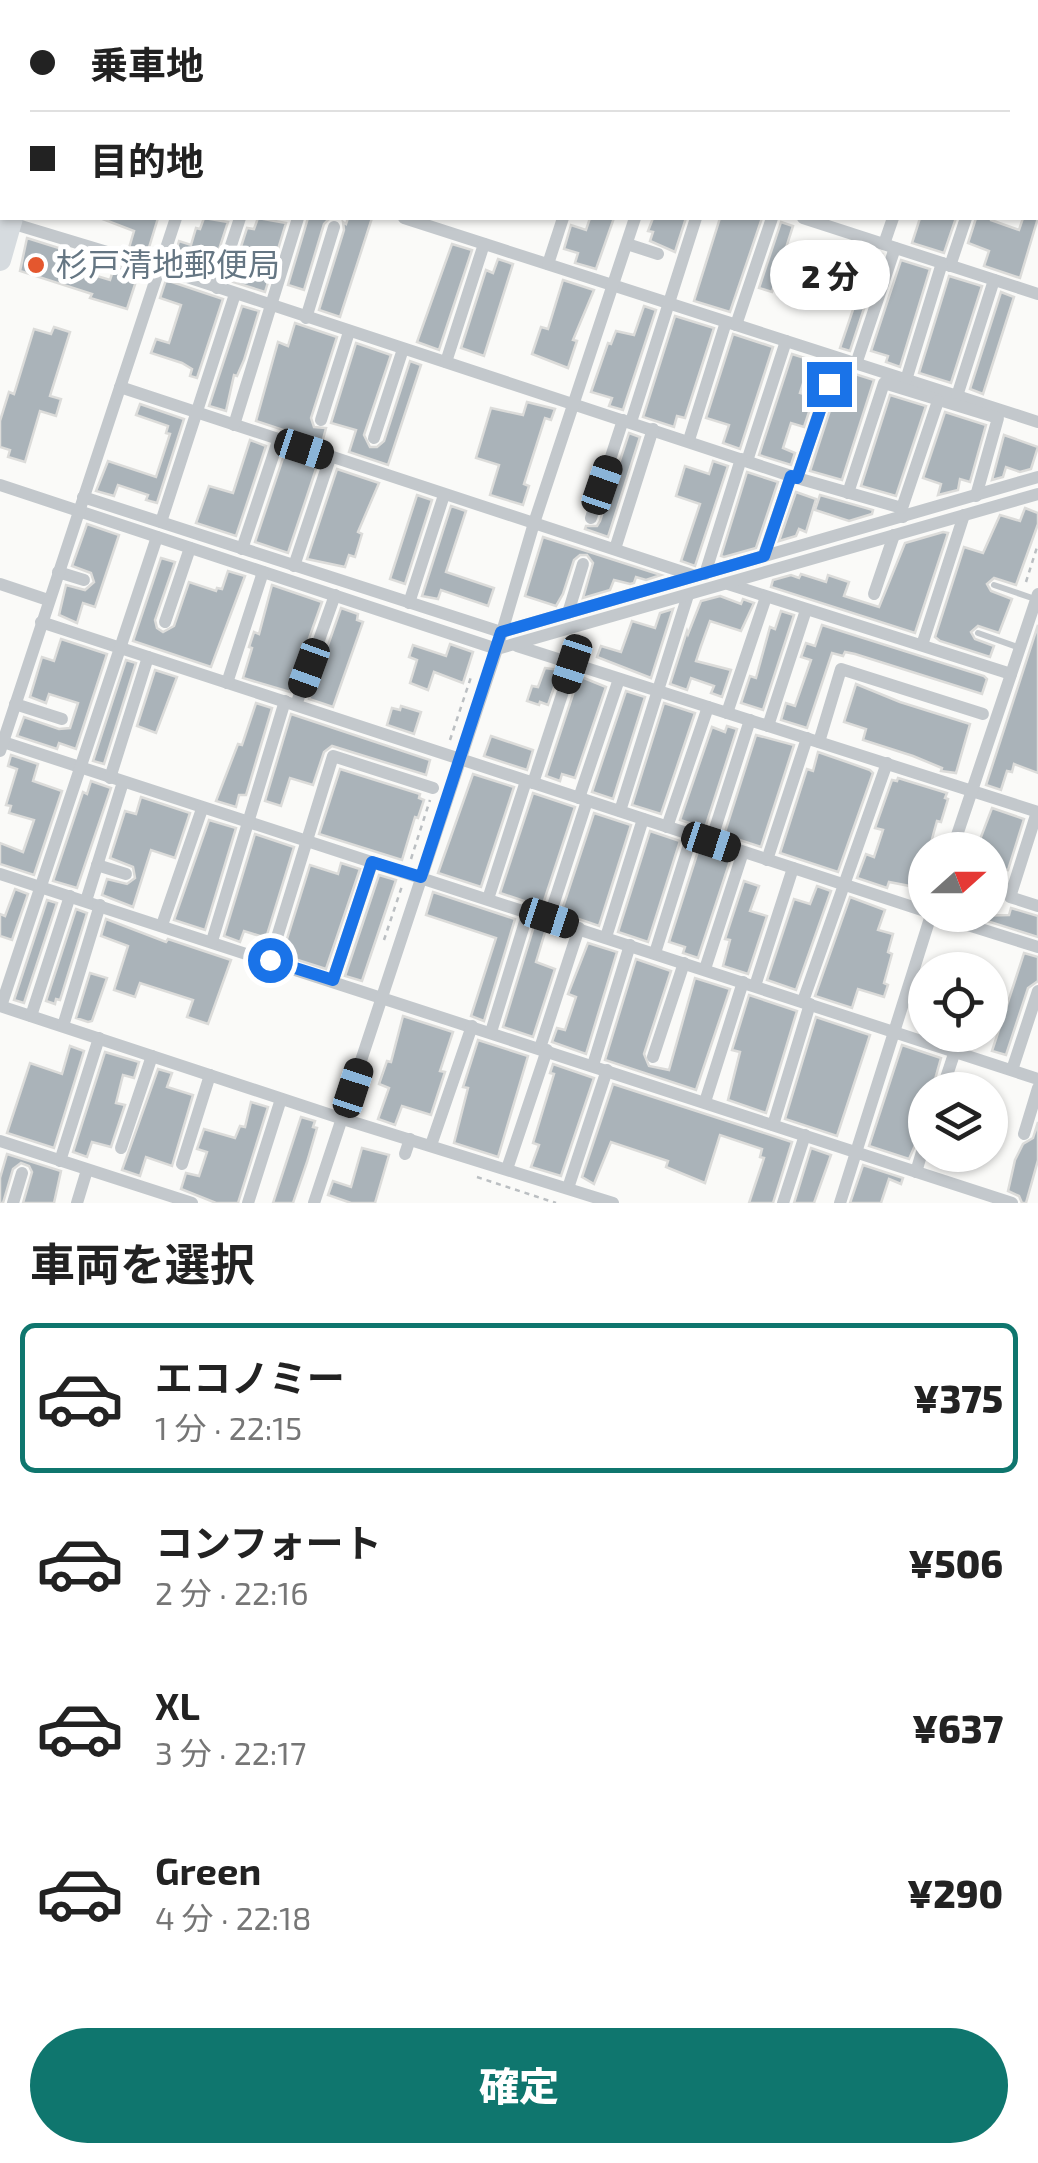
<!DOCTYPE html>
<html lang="ja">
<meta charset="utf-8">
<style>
body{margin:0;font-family:"Exo 2","Noto Sans JP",sans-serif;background:#f2f2f2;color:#222;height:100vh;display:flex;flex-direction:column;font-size:38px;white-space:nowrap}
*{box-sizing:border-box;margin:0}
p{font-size:32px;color:#767676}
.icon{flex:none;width:55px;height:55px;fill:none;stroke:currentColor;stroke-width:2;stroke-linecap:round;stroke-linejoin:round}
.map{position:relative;height:1203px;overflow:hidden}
.details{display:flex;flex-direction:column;background:#fff;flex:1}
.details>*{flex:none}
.guide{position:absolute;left:0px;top:0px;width:1040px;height:220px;box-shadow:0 2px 8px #0004;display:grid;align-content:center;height:220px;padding:0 30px;background:#fff}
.needle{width:65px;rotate:69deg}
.controls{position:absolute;left:908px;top:832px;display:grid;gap:20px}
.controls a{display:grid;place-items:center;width:100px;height:100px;border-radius:50%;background:#fff;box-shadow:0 2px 8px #0004;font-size:50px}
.end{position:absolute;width:45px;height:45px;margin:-22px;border:12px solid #1a73e8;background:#fff;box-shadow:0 0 0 5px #fff}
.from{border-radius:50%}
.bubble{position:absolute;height:70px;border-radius:35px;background:#fff;box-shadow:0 2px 8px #0004;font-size:32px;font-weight:800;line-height:70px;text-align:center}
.car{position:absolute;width:30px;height:60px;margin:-30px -15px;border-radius:12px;box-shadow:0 0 8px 2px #0007;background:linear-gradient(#222 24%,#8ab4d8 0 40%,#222 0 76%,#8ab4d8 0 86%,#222 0)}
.guide b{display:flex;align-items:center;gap:35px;height:95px;font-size:38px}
.guide b+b{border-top:2px solid #e0e0e0}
.guide i{width:25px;height:25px;background:#222}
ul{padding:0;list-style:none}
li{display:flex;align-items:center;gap:30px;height:150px;margin:0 20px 15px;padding:0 10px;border:5px solid transparent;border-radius:15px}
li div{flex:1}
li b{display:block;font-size:38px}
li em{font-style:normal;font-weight:800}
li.selected{border-color:#0f766e}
li>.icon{width:90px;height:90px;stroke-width:1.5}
h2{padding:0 30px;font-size:45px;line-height:120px}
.action{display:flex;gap:20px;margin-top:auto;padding:20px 30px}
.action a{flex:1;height:115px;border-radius:60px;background:#0f766e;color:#fff;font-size:40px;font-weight:800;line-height:115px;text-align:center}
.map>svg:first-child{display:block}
.building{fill:#aab3b9;stroke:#dcdcda;stroke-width:2.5}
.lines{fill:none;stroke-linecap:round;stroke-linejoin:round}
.path{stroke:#bbbfc2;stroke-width:2.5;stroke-dasharray:5 5;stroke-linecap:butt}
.lane{stroke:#c3c8cc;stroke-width:6}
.street{stroke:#c3c8cc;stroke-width:12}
.secondary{stroke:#d6dbdf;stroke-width:18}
.highway{stroke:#d6dbdf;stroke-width:22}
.route{stroke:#1a73e8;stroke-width:12}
.poi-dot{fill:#e4572e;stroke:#fff;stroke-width:4}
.labels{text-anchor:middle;stroke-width:10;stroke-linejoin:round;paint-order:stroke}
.poi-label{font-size:32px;fill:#657683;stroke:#fff;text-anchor:start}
</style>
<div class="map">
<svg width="1038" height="1203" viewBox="0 0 1038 1203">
<rect width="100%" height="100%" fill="#fafaf8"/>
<g class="building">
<polygon points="100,218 158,218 147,254 129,248 134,231"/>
<polygon points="204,218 228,222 211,274 173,262 179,241 191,245 196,228 200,229"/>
<polygon points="258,218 286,223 265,292 230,281 247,228 254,229"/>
<polygon points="308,218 330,218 324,224 304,290 288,285"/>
<polygon points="348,218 372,218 340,317 319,310 344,230 343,222 346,224"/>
<polygon points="590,218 614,218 596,269 575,263 578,253 564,249 571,225 586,230"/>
<polygon points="653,218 686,218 675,252 650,241 653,232 648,231"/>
<polygon points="720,218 762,218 730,312 694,301"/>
<polygon points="920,218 956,218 944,253 912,243"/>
<polygon points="976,218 991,218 991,220 1019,230 1023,218 1038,218 1020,278 984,266 989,251 968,243"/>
<polygon points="781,222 793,226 772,292 759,288"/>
<polygon points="27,238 62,249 57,264 110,280 115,265 139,272 127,309 90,298 92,294 20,271"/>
<polygon points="452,244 472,250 439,350 417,342"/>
<polygon points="850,249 872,256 873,251 882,254 850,351 840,348 864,277 843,271"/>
<polygon points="498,259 513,264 484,356 461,348 486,270 493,273"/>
<polygon points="901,260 930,269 900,367 886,362 888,356 871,351"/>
<polygon points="949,276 982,286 951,383 919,373"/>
<polygon points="166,280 223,299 197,378 190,376 192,369 182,363 151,353 156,339 169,343 181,305 160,298"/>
<polygon points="563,280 594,290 573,340 577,341 568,368 532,354 541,327 548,329"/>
<polygon points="1001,292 1014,297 983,394 970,389"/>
<polygon points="242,306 259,311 244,360 237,376 234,375 226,411 209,406"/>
<polygon points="644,306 656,310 623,410 609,406 612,398 591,392 608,343 611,344 616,331 634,335"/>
<polygon points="675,316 714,328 685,418 677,416 674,427 643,417"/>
<polygon points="295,323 337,337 311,418 314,427 326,428 322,443 256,421 278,342 288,346"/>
<polygon points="54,327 70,332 50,396 61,399 56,416 40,411 25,462 8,457 10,450 0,447 0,421 9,392 14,394 34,329 51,334"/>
<polygon points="733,334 773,347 740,449 723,443 729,425 706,418"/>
<polygon points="356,343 391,355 364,435 370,447 377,447 384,441 410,361 421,365 388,465 349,452 356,430 331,423"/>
<polygon points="792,354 874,380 842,480 810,471 838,386 840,380 831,373 808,368 800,393 814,397 804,427 791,423 783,448 795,453 791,465 759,455"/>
<polygon points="890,395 926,406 896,496 861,486"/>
<polygon points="527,402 555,409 551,420 545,418 524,484 529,486 523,505 490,495 499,465 476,458 491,408 523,415"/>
<polygon points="140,404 184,419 157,503 146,500 148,495 118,485 114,496 96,491 108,461 156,477 170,434 166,433 168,426 136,415"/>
<polygon points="945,412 986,425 970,482 960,479 958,490 938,495 941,484 923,478"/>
<polygon points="629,433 640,437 608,537 585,529 586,526 597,526 600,521"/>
<polygon points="1004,435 1038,447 1031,469 1020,472 1006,467 1003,477 992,480"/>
<polygon points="250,440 266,446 236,536 196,523 209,486 233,493"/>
<polygon points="285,452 318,463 288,553 255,542"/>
<polygon points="713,461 728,466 695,566 681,561 700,504 676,496 685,466 709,474"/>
<polygon points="337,469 379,483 358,532 362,534 355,557 349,555 345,567 307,559"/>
<polygon points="747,472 778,482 756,548 724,557 721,556"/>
<polygon points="796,492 816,499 806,532 799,529 796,536 779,541"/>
<polygon points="417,495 432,500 405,584 390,579"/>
<polygon points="820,495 873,510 872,514 849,521 815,510"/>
<polygon points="451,506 466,511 446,572 494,588 488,606 441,590 438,599 422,596"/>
<polygon points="1025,508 1038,513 1038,524 1016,585 994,578 987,584 991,591 1012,599 999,633 978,626 971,632 975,639 994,646 990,657 940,641 935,637 964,547 983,553 1000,515 1020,521"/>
<polygon points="87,524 119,535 95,607 83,603 77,623 59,615 66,585 85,590 94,582 91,573 72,566"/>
<polygon points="943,532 948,533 915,633 771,587 773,580 791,575 799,578 801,574 826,582 828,575 849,582 844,596 879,607 905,543"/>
<polygon points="543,537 546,538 661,575 646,580 636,577 634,583 630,584 614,580 610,590 583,598 593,563 587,555 580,555 574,560 563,594 556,606 525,596"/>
<polygon points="161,558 175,562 155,620 157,628 163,632 174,626 189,582 216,591 217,588 222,589 228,571 245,576 211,667 133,641"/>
<polygon points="272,585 322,602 290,692 243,678 252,648 249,647 254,632 259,634"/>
<polygon points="720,596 741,604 743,599 754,603 741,631 710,621 701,646 696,661 731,670 722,697 711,693 714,686 691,678 687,690 670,684 687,631 688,634 701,601"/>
<polygon points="341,608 358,614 357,620 363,622 333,707 309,699"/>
<polygon points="673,609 651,678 597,657 601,646 621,652 632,621 655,628 660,613"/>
<polygon points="781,611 794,615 763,710 741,703 750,676 756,678 770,627 775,629"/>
<polygon points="822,625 984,676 987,679 982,694 855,654 845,652 843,656 832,653 807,728 781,720 786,703 795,706 811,660 801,657 806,643 815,646"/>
<polygon points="1038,625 1038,773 1014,764 1012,772 1007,771 1001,790 986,785"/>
<polygon points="61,639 107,654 76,749 59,743 57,749 17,736 24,717 59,729 70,728 78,703 49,694 46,703 30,697 42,657 54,661"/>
<polygon points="450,644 473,652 463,683 434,672 428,690 410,683 417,660 409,657 413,645 446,656"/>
<polygon points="126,660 136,663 104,764 93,761"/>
<polygon points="545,668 560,670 548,705 540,702 539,705 527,701 532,686 538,687"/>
<polygon points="155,670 177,677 156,733 137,726"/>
<polygon points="579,676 606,687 575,778 562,774 560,781 546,776"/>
<polygon points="856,684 900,702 970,724 956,773 941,771 942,768 913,756 863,740 866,729 844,722"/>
<polygon points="626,691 645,697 613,799 592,792"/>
<polygon points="256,703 272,708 246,795 239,795 236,807 216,801 238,744 242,745"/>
<polygon points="664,703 695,713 661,814 632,805"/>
<polygon points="401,706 421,712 414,734 387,725 392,708 400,710"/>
<polygon points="291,714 430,760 426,775 332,746 324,752 313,785 290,778 281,806 265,801"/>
<polygon points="727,726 737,729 705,828 680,820 712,727 725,732"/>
<polygon points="756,735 794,745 761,847 724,835"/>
<polygon points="491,736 533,750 527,770 484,756"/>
<polygon points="818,752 870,770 873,773 838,872 780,853 807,769 813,771"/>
<polygon points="11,755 38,764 33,781 62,791 34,875 0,864 0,843 23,852 34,820 9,813 11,806 6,805 17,769 8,766"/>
<polygon points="340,769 420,794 419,798 424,800 418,818 415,817 402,860 319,834"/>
<polygon points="473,774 514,787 481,887 438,873"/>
<polygon points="898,778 947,793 945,798 948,799 941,822 937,821 929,850 925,850 925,874 920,888 889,882 887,888 857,878 866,854 874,857 883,830 875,828 892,780 897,781"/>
<polygon points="91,781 111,788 77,888 53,881 83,792 87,794"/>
<polygon points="533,793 575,807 542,907 500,893"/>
<polygon points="141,797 190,813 175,858 151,850 133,907 102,895 107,879 127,884 135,878 133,867 110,858 125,811 136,814"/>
<polygon points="992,808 1024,819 1008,870 990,867 990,850 976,850"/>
<polygon points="594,813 631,825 599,926 561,913"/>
<polygon points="209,820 236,828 205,930 174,920"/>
<polygon points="650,831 680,841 648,942 618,932"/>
<polygon points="255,834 294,847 266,938 244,931 240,942 224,936"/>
<polygon points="699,848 731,858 698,958 683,953 685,947 669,942"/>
<polygon points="341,863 360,869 326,969 282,955 310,865 338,874"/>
<polygon points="379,875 396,880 362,981 345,976"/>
<polygon points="744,881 759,886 750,911 767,916 748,974 723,966 730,940 725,939"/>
<polygon points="817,886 831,891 796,990 767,980 794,899 810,904"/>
<polygon points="15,889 28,894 12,940 0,936 0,914 5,916"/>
<polygon points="433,892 515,919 484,1021 471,1016 496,938 426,915"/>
<polygon points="850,897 885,910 878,930 893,934 888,952 892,954 884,983 888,985 884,997 858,989 852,1008 815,996"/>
<polygon points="47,900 57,903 24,1003 14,1000"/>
<polygon points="1011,908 1038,916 1038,937 971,916 1009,915"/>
<polygon points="76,909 87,913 60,1000 56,999 55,1004 46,1001"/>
<polygon points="106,919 166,942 168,939 231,960 208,1024 187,1017 193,1000 140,983 135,997 114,990 128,946 101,936"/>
<polygon points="534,926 546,929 536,962 555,969 533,1037 503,1027"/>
<polygon points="588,943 617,952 586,1054 552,1042 557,1028 565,1030 576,997 568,994"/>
<polygon points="1024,953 1038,957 1038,981 1028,988 1006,1055 992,1051"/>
<polygon points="636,959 671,971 644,1054 649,1066 669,1070 695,978 730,989 696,1090 605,1060"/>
<polygon points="90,973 107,978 92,1021 88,1022 76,1018"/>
<polygon points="749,995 797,1011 766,1113 728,1100 740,1052 732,1050"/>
<polygon points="403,1016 453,1032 440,1071 445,1072 431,1115 402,1106 395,1125 378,1119 389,1088 379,1084 387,1061 391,1062"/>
<polygon points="816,1017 870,1035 837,1136 785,1119"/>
<polygon points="478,1040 528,1056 498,1157 454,1143 468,1088 463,1087"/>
<polygon points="902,1045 941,1058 932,1090 925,1090 925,1123 909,1159 869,1146"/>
<polygon points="70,1046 84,1051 54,1148 7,1133 30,1063 62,1074"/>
<polygon points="105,1052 139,1062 134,1078 123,1075 116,1103 125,1105 111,1147 92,1142 87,1157 73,1152"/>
<polygon points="553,1064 594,1078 561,1176 531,1167 539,1145 533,1143 554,1074 550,1073"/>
<polygon points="158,1069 172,1073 167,1087 193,1095 172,1166 146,1157 140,1176 122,1170"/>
<polygon points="613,1084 792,1142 773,1203 749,1203 764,1158 760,1157 762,1149 720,1135 705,1183 666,1167 668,1161 611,1142 594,1184 582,1177"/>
<polygon points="251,1102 268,1107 238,1203 216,1203 181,1189 186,1173 199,1176 207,1152 197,1149 204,1129 235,1138 240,1126 245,1127"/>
<polygon points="301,1117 315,1121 313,1127 317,1128 307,1162 293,1203 273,1203"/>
<polygon points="1038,1122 1038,1160 1026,1203 1022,1203 1019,1196 1008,1191 1015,1160 1023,1144 1033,1138"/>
<polygon points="362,1148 389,1155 375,1203 351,1203 328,1195 333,1181 351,1187"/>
<polygon points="811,1148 831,1155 814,1203 794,1203"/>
<polygon points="7,1154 61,1171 54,1203 23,1203 32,1172 29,1166 21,1163 13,1169 3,1203 0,1203 0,1178"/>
<polygon points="863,1165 903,1178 901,1184 889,1179 881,1203 850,1203"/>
</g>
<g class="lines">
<g class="path">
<polyline points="1026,582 1038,544"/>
<polyline points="450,740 471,677"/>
<polyline points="411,859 430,800"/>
<polyline points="384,940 402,886"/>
<polyline points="477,1177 556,1203"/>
</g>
<g class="lane">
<polyline points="994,585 1035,599"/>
<polyline points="978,633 1020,648"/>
</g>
<g class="street">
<polyline points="143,0 151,2"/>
<polyline points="541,0 549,2"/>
<polyline points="647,0 655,2"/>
<polyline points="941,0 942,2"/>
<polyline points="267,2 268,0"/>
<polyline points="375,2 376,0"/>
<polyline points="500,2 500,0"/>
<polyline points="705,2 705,0"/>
<polyline points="828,2 828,0"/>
<polyline points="0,8 2,9"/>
<polyline points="404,218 1038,422"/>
<polyline points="803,218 1038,294"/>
<polyline points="11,223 160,268 797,478 902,508 903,517"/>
<polyline points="627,244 658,254"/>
<polyline points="884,244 893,218"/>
<polyline points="548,264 563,218"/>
<polyline points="950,266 966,218"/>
<polyline points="217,288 240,218"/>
<polyline points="306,318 334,227"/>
<polyline points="736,325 772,218"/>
<polyline points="446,362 484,244"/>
<polyline points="856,364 895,248"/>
<polyline points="906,380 942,263"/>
<polyline points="120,387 695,576"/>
<polyline points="957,396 994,280"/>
<polyline points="321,420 349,332"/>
<polyline points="631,422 696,218"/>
<polyline points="234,425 298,218"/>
<polyline points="374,438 403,349"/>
<polyline points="689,440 726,322"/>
<polyline points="747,461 786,341"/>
<polyline points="797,478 829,383"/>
<polyline points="0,485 497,649 534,523 635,218"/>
<polyline points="848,493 884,383 998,418 976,496"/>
<polyline points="83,497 501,632 1038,477"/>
<polyline points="902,508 938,401"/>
<polyline points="591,518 623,420"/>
<polyline points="161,522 235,294"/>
<polyline points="242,549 278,441"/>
<polyline points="615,549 653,429"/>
<polyline points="764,555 791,476"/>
<polyline points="294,566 330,458"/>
<polyline points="58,572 84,580"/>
<polyline points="705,574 741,459"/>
<polyline points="0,584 48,600"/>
<polyline points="728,584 1011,674"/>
<polyline points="874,594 894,535"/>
<polyline points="409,603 444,495"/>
<polyline points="568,613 583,564"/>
<polyline points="41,622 925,911"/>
<polyline points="165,622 190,548"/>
<polyline points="922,645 964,515"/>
<polyline points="517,646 1038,812"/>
<polyline points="227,683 263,572"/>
<polyline points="15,704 62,719"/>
<polyline points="296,705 335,595"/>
<polyline points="727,713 766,597"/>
<polyline points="768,726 806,610"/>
<polyline points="0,741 1038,1079"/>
<polyline points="819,742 841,669 983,714"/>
<polyline points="0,751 176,218"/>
<polyline points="110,778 148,657"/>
<polyline points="533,783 572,664"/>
<polyline points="579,798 619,679"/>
<polyline points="620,811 688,595"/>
<polyline points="1037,812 1010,897 1038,906"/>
<polyline points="667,827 708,707"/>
<polyline points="711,841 750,720"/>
<polyline points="952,850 1038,594"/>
<polyline points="767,860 807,738"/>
<polyline points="97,865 126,874"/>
<polyline points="0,874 1012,1203"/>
<polyline points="488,899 526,781"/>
<polyline points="86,901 123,782"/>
<polyline points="936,915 1038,947"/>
<polyline points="549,918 587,801"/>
<polyline points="162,925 202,809"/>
<polyline points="606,937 643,819"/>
<polyline points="212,941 285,701"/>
<polyline points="655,953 692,835"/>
<polyline points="270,960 333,756 433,788"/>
<polyline points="705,969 743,852"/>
<polyline points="333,980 372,863"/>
<polyline points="755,986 793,868"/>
<polyline points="803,1001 887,763"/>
<polyline points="0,1006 343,1119 613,1203"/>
<polyline points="1,1006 157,537"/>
<polyline points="31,1016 70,896"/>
<polyline points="63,1026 100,905"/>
<polyline points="491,1032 528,912"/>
<polyline points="540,1048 579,928"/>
<polyline points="653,1057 684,963"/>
<polyline points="593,1065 630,945"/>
<polyline points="1012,1070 1038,991"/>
<polyline points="942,1090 955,1051"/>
<polyline points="705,1102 743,982"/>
<polyline points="773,1125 810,1004"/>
<polyline points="1024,1134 1038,1088"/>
<polyline points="0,1141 192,1203"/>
<polyline points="431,1145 472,1026"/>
<polyline points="121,1148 152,1056"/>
<polyline points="405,1154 410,1139"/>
<polyline points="60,1161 99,1038"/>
<polyline points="182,1164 210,1075"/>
<polyline points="507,1169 547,1050"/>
<polyline points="916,1172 925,1142"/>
<polyline points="568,1188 607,1070"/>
<polyline points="13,1203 22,1173"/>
<polyline points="77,1203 87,1170"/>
<polyline points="248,1203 281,1099"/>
<polyline points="314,1203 497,649 1038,494"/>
<polyline points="783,1203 805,1135"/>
<polyline points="840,1203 931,915"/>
</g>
<g class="secondary">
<polyline points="843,0 848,2"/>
<polyline points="1038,177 1038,178"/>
</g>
<g class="highway">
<polyline points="73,2 73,0"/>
<polyline points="0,260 12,218"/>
</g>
</g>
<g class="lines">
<polyline class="route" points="270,960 333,980 372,862 421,877 501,632 764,556 791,476 797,478 829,384"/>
</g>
<circle class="poi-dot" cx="36" cy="265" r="10"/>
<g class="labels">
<g class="poi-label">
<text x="56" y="276">杉戸清地郵便局</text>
</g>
</g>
</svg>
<div class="controls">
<a><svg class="needle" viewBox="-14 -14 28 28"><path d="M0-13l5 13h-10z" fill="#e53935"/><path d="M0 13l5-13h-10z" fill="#767676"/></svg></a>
<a><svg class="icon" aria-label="locate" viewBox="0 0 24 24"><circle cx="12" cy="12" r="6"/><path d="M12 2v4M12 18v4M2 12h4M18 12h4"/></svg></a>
<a><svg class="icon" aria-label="layers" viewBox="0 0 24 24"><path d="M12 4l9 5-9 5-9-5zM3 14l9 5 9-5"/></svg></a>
</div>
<i class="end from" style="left:270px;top:960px"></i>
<i class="end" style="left:829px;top:384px"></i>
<div class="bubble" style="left:770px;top:240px;width:120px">2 分</div>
<i class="car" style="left:304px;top:449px;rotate:108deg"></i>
<i class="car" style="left:602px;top:485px;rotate:19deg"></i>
<i class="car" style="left:572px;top:664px;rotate:198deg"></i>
<i class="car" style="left:309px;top:668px;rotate:200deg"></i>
<i class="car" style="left:711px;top:842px;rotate:108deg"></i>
<i class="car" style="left:549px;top:918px;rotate:108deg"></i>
<i class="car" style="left:353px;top:1088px;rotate:18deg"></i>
<div class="guide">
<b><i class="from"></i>乗車地</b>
<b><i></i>目的地</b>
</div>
</div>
<section class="details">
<h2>車両を選択</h2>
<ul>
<li class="selected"><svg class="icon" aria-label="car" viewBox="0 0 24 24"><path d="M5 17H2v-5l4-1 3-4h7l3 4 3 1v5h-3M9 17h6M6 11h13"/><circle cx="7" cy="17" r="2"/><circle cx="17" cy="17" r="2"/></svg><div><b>エコノミー</b><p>1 分 · 22:15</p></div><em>¥375</em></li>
<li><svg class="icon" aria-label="car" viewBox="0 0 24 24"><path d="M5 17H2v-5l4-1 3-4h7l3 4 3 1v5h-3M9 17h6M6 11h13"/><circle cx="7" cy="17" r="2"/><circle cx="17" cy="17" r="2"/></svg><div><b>コンフォート</b><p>2 分 · 22:16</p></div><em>¥506</em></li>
<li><svg class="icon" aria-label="car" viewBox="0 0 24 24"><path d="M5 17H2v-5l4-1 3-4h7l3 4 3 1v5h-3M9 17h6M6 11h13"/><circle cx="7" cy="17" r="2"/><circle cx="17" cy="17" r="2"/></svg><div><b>XL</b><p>3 分 · 22:17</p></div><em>¥637</em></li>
<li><svg class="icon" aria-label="car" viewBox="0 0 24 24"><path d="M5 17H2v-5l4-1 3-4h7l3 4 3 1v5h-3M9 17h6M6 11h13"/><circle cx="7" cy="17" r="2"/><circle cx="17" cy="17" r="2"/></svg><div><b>Green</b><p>4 分 · 22:18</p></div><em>¥290</em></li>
</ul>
<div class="action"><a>確定</a></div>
</section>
